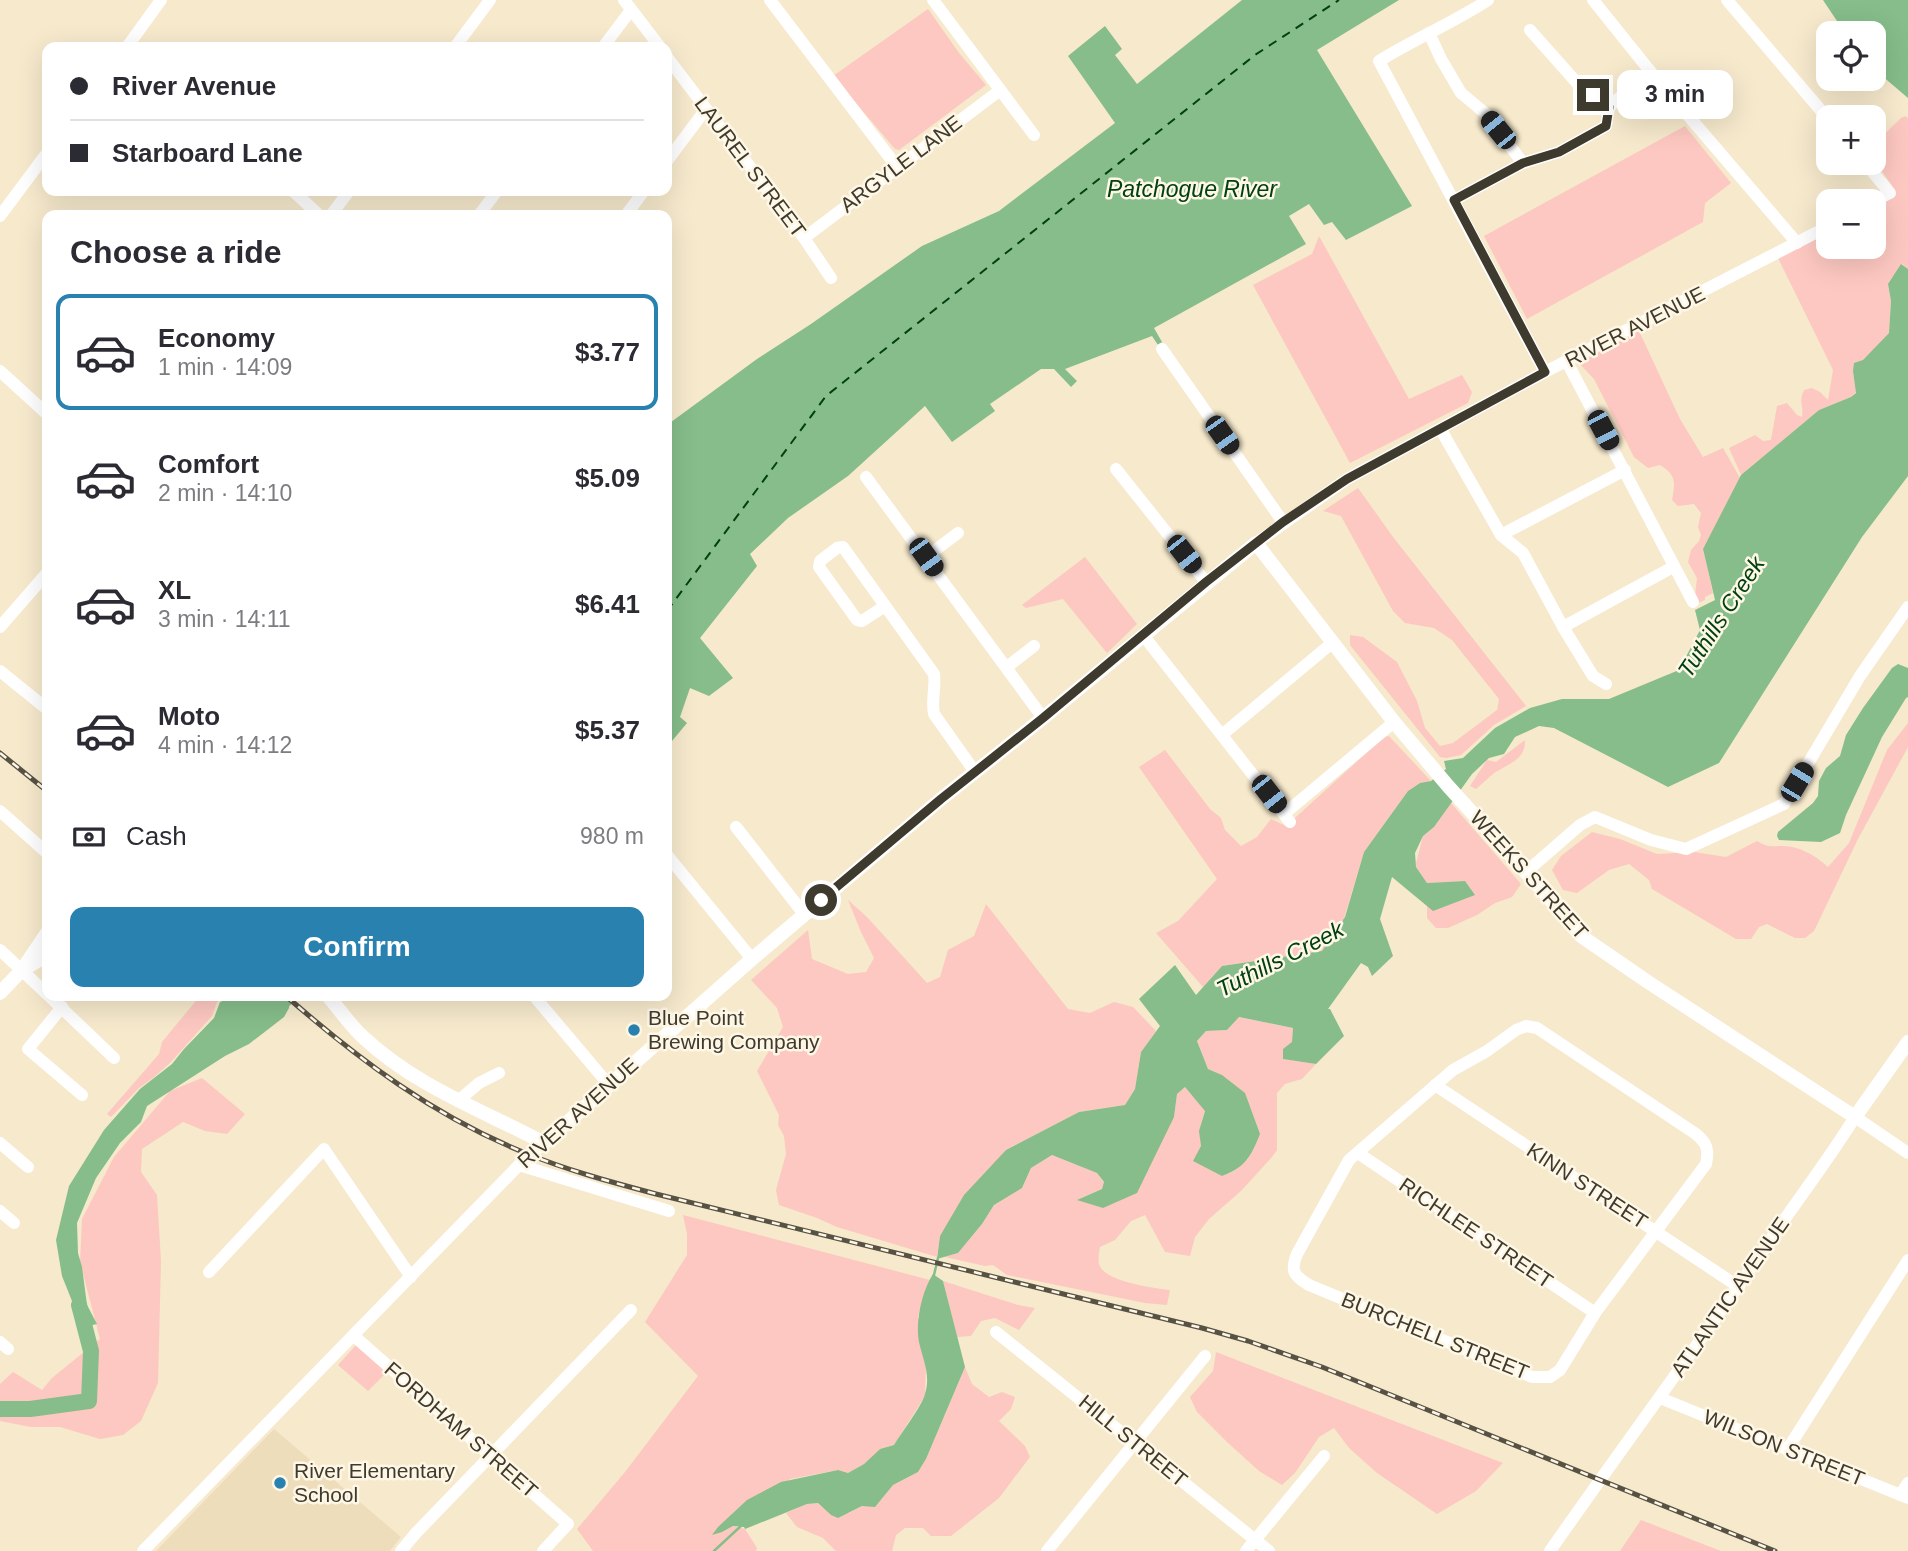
<!DOCTYPE html>
<meta charset="utf-8">
<style>
body{margin:0;font-family:Arial,sans-serif;background:#f7f7f7;color:#2b2b33;height:100vh;display:flex;flex-direction:column;font-size:26px;white-space:nowrap}
*{box-sizing:border-box;margin:0}
p{font-size:23px;color:#7c7c81}
.icon{flex:none;width:38px;height:38px;fill:none;stroke:currentColor;stroke-width:2;stroke-linecap:round;stroke-linejoin:round}
.map{position:relative;flex:1;overflow:hidden}
.drawer{position:absolute;left:42px;top:210px;width:630px;height:791px;display:flex;flex-direction:column;background:#fff;border-radius:14px;box-shadow:0 7px 28px #0002}
.drawer>*{flex:none}
.top-card{position:absolute;left:42px;top:42px;width:630px;height:154px;border-radius:14px;box-shadow:0 7px 28px #0002;display:grid;align-content:center;height:154px;padding:0 28px;background:#fff}
.buttons{position:absolute;left:1816px;top:21px;display:grid;gap:14px}
.buttons a{display:grid;place-items:center;width:70px;height:70px;border-radius:14px;background:#fff;box-shadow:0 7px 28px #0002;font-size:35px}
.end{position:absolute;width:32px;height:32px;margin:-16px;border:9px solid #3f3a2e;background:#fff;box-shadow:0 0 0 4px #fff}
.from{border-radius:50%}
.bubble{position:absolute;height:49px;border-radius:14px;background:#fff;box-shadow:0 7px 28px #0002;font-size:23px;font-weight:600;line-height:49px;text-align:center}
.car{position:absolute;width:21px;height:42px;margin:-21px -10px;border-radius:9px;box-shadow:0 0 5px 2px #0007;background:linear-gradient(#222 24%,#8ab4d8 0 40%,#222 0 76%,#8ab4d8 0 86%,#222 0)}
.top-card b{display:flex;align-items:center;gap:24px;height:66px;font-size:26px}
.top-card b+b{border-top:2px solid #e1e1e2}
.top-card i{width:18px;height:18px;background:#2b2b33}
ul{padding:0;list-style:none}
li{display:flex;align-items:center;gap:21px;height:116px;margin:0 14px 10px;padding:0 14px;border:4px solid transparent;border-radius:14px}
li div{flex:1}
li b{display:block;font-size:26px}
li em{font-style:normal;font-weight:600}
li.current{border-color:#2881af}
li>.icon{width:63px;height:63px;stroke-width:1.5}
h2{padding:0 28px;font-size:32px;line-height:84px}
.pay{display:flex;align-items:center;gap:18px;height:77px;padding:0 28px;font-size:26px}
.pay p{margin-inline-start:auto}
.button{display:flex;gap:14px;margin-top:auto;padding:14px 28px}
.button a{flex:1;height:80px;border-radius:14px;background:#2881af;color:#fff;font-size:28px;font-weight:600;line-height:80px;text-align:center}
.map>svg:first-child{display:block}
.built{fill:#eeddba}
.green{fill:#fdc8c1}
.water{fill:#86bd8a}
.lines{fill:none;stroke-linecap:round;stroke-linejoin:round}
.stream{stroke:#86bd8a;stroke-width:2.5}
.river{stroke:#86bd8a;stroke-width:16}
.ferry{stroke:#014111;stroke-width:2;stroke-dasharray:9 7;stroke-linecap:butt}
.minor{stroke:#fff;stroke-width:12}
.major{stroke:#fff;stroke-width:14}
.rail-casing{stroke:#585244;stroke-width:5}
.rail{stroke:#fff7e6;stroke-width:2.5;stroke-dasharray:8;stroke-linecap:butt}
.route{stroke:#3f3a2e;stroke-width:9}
.poi-dot{fill:#2881af;stroke:#fff7e6;stroke-width:2.5}
.labels{text-anchor:middle;stroke-width:5;stroke-linejoin:round;paint-order:stroke}
.street-label{font-size:21px;fill:#3f3a2e;stroke:#fff7e6}
.poi-label{font-size:21px;fill:#3f3a2e;stroke:#fff7e6;text-anchor:start}
.water-label{font-size:23px;font-style:italic;fill:#014111;stroke:#fff7e6}
</style>
<div class="map">
<svg width="1908" height="1551" viewBox="0 0 1908 1551">
<rect width="100%" height="100%" fill="#f6e9cc"/>
<polygon class="built" points="274,1429 401,1537 390,1551 156,1551"/>
<g class="green">
<polygon points="928,9 959,53 986,85 899,150 895,149 833,76"/>
<path d="M1905,116l3,2v151l-6,-5 -14,20 3,17 -2,32 -36,38 3,21 -5,5 -32,13 -78,65 -12,-27 26,-13 8,6 8,-1 6,-34 10,-3 10,12 5,2c2,-11 -4,-15 2,-27l8,-2 8,4 8,8 5,-30 -55,-112 51,-27v16h45v-40l22,-12 -5,-11 -17,-24v-16l27,-26z"/>
<polygon points="1685,126 1731,183 1705,203 1703,222 1527,319 1484,236"/>
<polygon points="1319,236 1409,399 1462,375 1472,392 1468,403 1350,463 1253,285 1312,254"/>
<path d="M1639,331l41,88 23,38 20,-9 17,30 -37,71 10,44 -8,4v3l-11,5 3,-27 -9,-16 3,-12 8,-9 2,-6 -3,-8 3,-14 -7,-9 -16,2 -6,-6c3,-17 5,-25 -12,-35l-12,3 -14,-11 -40,-78 -15,-16z"/>
<polygon points="1358,488 1393,537 1526,706 1494,725 1461,755 1446,758 1440,757 1350,645 1350,635 1363,637 1397,662 1417,701 1425,728 1440,746 1453,743 1497,710 1499,699 1452,640 1434,628 1405,623 1393,611 1341,516 1323,511"/>
<polygon points="1085,557 1137,624 1107,653 1063,599 1026,608 1022,605"/>
<path d="M1908,723v24l-50,92 -44,92 -9,7h-10l-28,-14 -8,3 -8,12h-15l-84,-50 -3,-9 -20,-16 -20,6 -32,23 -14,-3 -11,-20 9,-14 31,-24 28,7 37,15 37,-2 32,5 31,-16c12,7 13,5 26,5 17,0 33,10 45,21l21,-24 38,-93z"/>
<polygon points="1389,736 1431,781 1420,783 1408,791 1364,852 1344,918 1322,951 1222,966 1203,987 1156,933 1178,921 1217,879 1139,767 1165,750 1210,809 1221,818 1225,830 1241,846 1257,837 1271,819 1286,826 1384,737"/>
<path d="M1525,740c1,20 -17,24 -31,33 -6,5 -12,11 -18,16l-6,-3 17,-26 9,2z"/>
<polygon points="1451,803 1521,884 1512,897 1495,903 1477,915 1448,928 1436,928 1427,918 1427,905 1433,910 1465,881 1427,883 1416,867 1416,863 1423,836 1434,827"/>
<polygon points="848,900 868,918 927,983 940,977 948,950 974,936 986,904 1068,1009 1090,1013 1114,1002 1133,1007 1156,1031 1141,1052 1135,1089 1125,1105 1079,1112 1006,1150 940,1236 937,1257 837,1227 817,1218 779,1205 776,1190 786,1154 784,1136 778,1125 779,1115 757,1071 783,1027 777,1008 751,980 808,930 812,959 848,974 866,972 874,958 861,932"/>
<polygon points="200,996 227,996 217,1002 212,1016 171,1062 153,1078 139,1088 111,1117 107,1114 159,1054 162,1042"/>
<path d="M1238,1017l55,11 -1,15 -8,16 32,5 -14,15 -17,5 -8,9v57l-5,7 -31,34 -32,28 -14,18 -5,19 -25,-4 -20,-37 -14,6 -16,19 -15,7c-1,5 -2,12 -1,17 5,18 55,24 71,26l-3,15 -22,-2 -138,-28 -14,-10 -8,1 -40,-9 13,-4 24,-29 12,-19 28,-17 9,-20 21,-13 45,18 7,10 -2,6 -23,10 24,9 71,-91 3,-23 8,-7 20,23c-11,35 -3,38 17,66l12,-5 14,-12 -26,-84 -14,-6 -11,-28 9,-10 21,-1z"/>
<polygon points="202,1078 245,1114 227,1134 205,1131 183,1122 142,1149 141,1172 157,1195 161,1261 158,1383 141,1421 123,1435 100,1439 60,1427 31,1427 0,1421 0,1384 13,1372 42,1390 52,1378 100,1339 80,1262 82,1219 114,1157 170,1091"/>
<polygon points="683,1215 930,1280 918,1316 922,1353 926,1364 925,1396 894,1445 880,1449 864,1464 848,1473 838,1470 790,1479 722,1532 733,1526 745,1529 757,1548 756,1551 593,1551 577,1529 625,1472 698,1376 645,1322 687,1255 687,1234"/>
<polygon points="943,1281 1018,1305 1035,1308 1019,1330 995,1318 981,1321 971,1336 957,1337"/>
<polygon points="357,1344 388,1371 368,1391 338,1365"/>
<polygon points="1216,1352 1503,1463 1476,1491 1437,1514 1377,1473 1349,1448 1334,1428 1319,1437 1295,1473 1282,1485 1259,1471 1228,1443 1197,1412 1190,1397 1213,1371"/>
<polygon points="965,1367 972,1384 989,1397 1002,1392 1015,1397 1011,1409 999,1421 1025,1446 1030,1457 999,1498 951,1536 931,1536 923,1528 905,1528 896,1535 892,1551 836,1551 823,1538 797,1527 786,1513 807,1504 818,1503 831,1515 849,1513 862,1506 882,1499 886,1492 893,1485 918,1472 926,1459"/>
<polygon points="1641,1520 1721,1551 1620,1551"/>
</g>
<g class="water">
<polygon points="1242,0 1399,0 1317,50 1412,206 1346,240 1332,222 1324,225 1309,204 1289,216 1306,244 1154,328 1162,342 1158,345 1152,336 1065,369 1077,381 1071,387 1054,369 1041,369 990,404 995,411 952,442 925,406 848,476 788,518 750,554 757,566 700,638 733,678 709,696 690,688 680,717 687,723 667,747 667,425 757,359 811,324 922,246 999,211 1115,123 1068,56 1105,26 1122,49 1115,55 1137,84"/>
<polygon points="1823,0 1908,0 1908,98 1874,69 1874,33 1845,33"/>
<path d="M1901,264l7,5v207l-46,61 -143,226 -51,24 -114,-59 -15,-2 -24,11 -11,17 -15,4 -17,16 -38,53 -11,9 -8,17 1,14 11,16 38,-2 10,14 -42,16 -41,-34 -12,42 13,37 -21,20 -4,-9 -7,-4 -33,46h2l14,27 -28,28 -33,-5v-10l9,-7 1,-14 -54,-11 -12,13 -21,1 -9,10 11,28 14,6 23,18 15,41c-9,22 -14,33 -38,42l-29,-15 8,-15 -2,-15 6,-20 -20,-24 -8,7 -3,23 -37,76 -34,15 -26,-8 25,-11 2,-7 -7,-9 -45,-18 -21,13 -9,20 -28,17 -12,19 -24,29 -21,6 3,-23 24,-41 42,-45 73,-38 46,-7 10,-16 6,-37 19,-26 -21,-27 36,-34 21,30 26,-29 100,-15 23,-34 19,-65 44,-61 12,-8 11,-2 15,-12 -2,-8 19,-3 32,-30 35,-20 32,-9h47l70,-29 21,-40 -5,-20 20,-10 -12,-51 38,-74 78,-65 32,-13 5,-4 -3,-22 1,-8 9,-3 26,-27 2,-32 -3,-17z"/>
<polygon points="1898,664 1908,668 1908,697 1906,698 1882,737 1846,815 1840,833 1821,842 1779,840 1777,836 1778,832 1813,803 1818,796 1819,781 1826,768 1840,756 1846,735 1863,708 1892,668"/>
<path d="M241,996c14,0 26,2 39,0l9,8v4l-5,9 -35,27 -24,12 -78,50 -6,16 -21,21 -24,35 -19,45 1,30 4,14 5,38 10,19 -13,3 -6,-11 -16,-40 -6,-36 13,-54 35,-56 36,-41 32,-25 12,-15 30,-31 6,-16 9,-4z"/>
<path d="M933,1274l10,7 22,86 -39,92 -8,13 -25,13 -18,22 -13,-1 -24,12 -7,-3 -13,-12 -11,1 -62,25 -1,-2 -11,-1 -11,6 -10,3 6,-8 29,-27 34,-18 57,-12 10,3 16,-9 16,-15 14,-4c7,-12 28,-39 31,-51 6,-19 -2,-34 -6,-52 -4,-20 3,-51 14,-68z"/>
</g>
<g class="lines">
<g class="stream">
<polyline points="934,1275 938,1258"/>
<polyline points="714,1551 742,1525"/>
</g>
<g class="river">
<polyline points="268,1013 277,1007 288,996"/>
<polyline points="0,1409 30,1409 89,1401 91,1351 79,1305"/>
</g>
<polyline class="ferry" points="667,611 826,396 1255,55 1339,0"/>
<g class="minor">
<polyline points="624,0 660,47"/>
<polyline points="770,0 897,167"/>
<polyline points="933,0 1034,135"/>
<path d="M1488,0c-35,23 -74,39 -109,61l166,311"/>
<polyline points="1593,0 1650,71 1797,243"/>
<polyline points="1727,0 1829,120"/>
<polyline points="1530,30 1577,83 1609,107"/>
<polyline points="1429,33 1441,59 1461,93 1485,113 1523,163"/>
<polyline points="127,47 161,0"/>
<polyline points="455,47 490,0"/>
<polyline points="603,47 631,10"/>
<polyline points="667,57 804,238 831,278"/>
<polyline points="667,161 706,109"/>
<polyline points="1865,163 1890,193 1874,201"/>
<polyline points="293,191 319,215"/>
<polyline points="1454,200 1523,163 1559,152 1606,126 1609,107 1650,71"/>
<polyline points="331,215 349,191"/>
<polyline points="479,215 497,191"/>
<polyline points="626,215 644,191"/>
<polyline points="0,216 47,153"/>
<polyline points="804,238 999,91"/>
<polyline points="1162,349 1283,522"/>
<polyline points="1567,362 1693,602"/>
<polyline points="0,371 47,414"/>
<polyline points="1441,430 1501,535 1523,553 1563,627 1593,676 1606,684"/>
<polyline points="1116,469 1206,582"/>
<polyline points="866,477 1043,718"/>
<polyline points="1501,535 1625,470"/>
<polyline points="1256,543 1347,479 1545,372 1829,226"/>
<polyline points="926,557 958,533"/>
<path d="M885,606l-23,15 -5,-1 -38,-53 1,-6 17,-13 6,-1 91,127c2,13 -3,27 0,40l41,58"/>
<polyline points="0,627 47,573"/>
<polyline points="1563,627 1673,567"/>
<polyline points="1143,635 1290,822"/>
<polyline points="1007,667 1034,646"/>
<polyline points="0,671 47,709"/>
<polyline points="1223,734 1332,643"/>
<polyline points="0,811 47,853"/>
<polyline points="1284,814 1394,722"/>
<polyline points="736,827 804,914"/>
<polyline points="667,855 752,959"/>
<polyline points="1526,872 1580,825 1595,817 1651,840 1686,849 1784,804 1860,676 1908,607"/>
<polyline points="0,950 47,994"/>
<polyline points="49,996 114,1058"/>
<polyline points="534,996 609,1085"/>
<polyline points="62,1007 28,1049 82,1095"/>
<path d="M1526,1026l11,2 159,106c11,9 13,16 10,30l-111,149 -35,57 -10,7h-18l-223,-92c-15,-9 -19,-14 -12,-31l52,-94 104,-90 34,-19 29,-21z"/>
<polyline points="1435,1085 1739,1287"/>
<polyline points="458,1101 479,1083 499,1073"/>
<polyline points="0,1143 28,1167"/>
<polyline points="1358,1153 1595,1313"/>
<polyline points="519,1165 669,1211"/>
<polyline points="0,1211 14,1223"/>
<polyline points="209,1272 324,1149 411,1277"/>
<polyline points="996,1332 1269,1551"/>
<polyline points="354,1336 568,1524 543,1551"/>
<polyline points="0,1342 8,1349"/>
<polyline points="1660,1398 1908,1498"/>
<polyline points="1787,1450 1908,1260"/>
<polyline points="1900,1495 1908,1483"/>
<polyline points="143,1551 519,1165 544,1143"/>
<polyline points="401,1551 415,1534 631,1310"/>
<polyline points="1047,1551 1205,1356"/>
<polyline points="1246,1551 1324,1456"/>
<path d="M1550,1551c76,-109 155,-215 230,-325 25,-36 52,-72 75,-109l53,36"/>
</g>
<g class="major">
<polyline points="29,966 39,960 47,951"/>
<polyline points="0,993 22,970 47,933"/>
<path d="M328,996c11,13 22,29 35,41 52,49 119,73 181,106l208,-184 189,-160 102,-81 213,-175 138,179 54,64 93,103 40,47 67,46 207,135 53,-75"/>
</g>
<defs>
<g id="rail">
<polyline points="0,753 47,791"/>
<path d="M286,996c72,63 148,120 237,156 43,18 88,30 133,42l546,134 46,13 74,26 453,184"/>
</g>
</defs>
<use href="#rail" class="rail-casing"/>
<use href="#rail" class="rail"/>
</g>
<g class="lines">
<polyline class="route" points="821,900 941,799 1043,718 1206,582 1283,522 1347,479 1545,372 1454,200 1523,163 1559,152 1606,126 1609,107 1593,95"/>
</g>
<g class="poi-dot">
<circle cx="634" cy="1030" r="7"/>
<circle cx="280" cy="1483" r="7"/>
</g>
<g class="labels">
<g class="street-label">
<text transform="translate(901 164) rotate(-37)" y="7">ARGYLE LANE</text>
<text transform="translate(750 167) rotate(53)" y="7">LAUREL STREET</text>
<text transform="translate(1635 327) rotate(-27)" y="7">RIVER AVENUE</text>
<text transform="translate(1529 875) rotate(48)" y="7">WEEKS STREET</text>
<text transform="translate(578 1113) rotate(-42)" y="7">RIVER AVENUE</text>
<text transform="translate(1587 1186) rotate(33)" y="7">KINN STREET</text>
<text transform="translate(1476 1233) rotate(34)" y="7">RICHLEE STREET</text>
<text transform="translate(1730 1297) rotate(-55)" y="7">ATLANTIC AVENUE</text>
<text transform="translate(1435 1336) rotate(22)" y="7">BURCHELL STREET</text>
<text transform="translate(461 1430) rotate(41)" y="7">FORDHAM STREET</text>
<text transform="translate(1133 1441) rotate(39)" y="7">HILL STREET</text>
<text transform="translate(1784 1448) rotate(22)" y="7">WILSON STREET</text>
</g>
<g class="poi-label">
<text x="648" y="1025">Blue Point<tspan x="648" dy="24">Brewing Company</tspan></text>
<text x="294" y="1478">River Elementary<tspan x="294" dy="24">School</tspan></text>
</g>
<g class="water-label">
<text x="1192" y="197">Patchogue River</text>
<text transform="translate(1721 617) rotate(-57)" y="8">Tuthills Creek</text>
<text transform="translate(1280 959) rotate(-27)" y="8">Tuthills Creek</text>
</g>
</g>
</svg>
<div class="buttons">
<a><svg class="icon" aria-label="locate" viewBox="0 0 24 24"><circle cx="12" cy="12" r="6"/><path d="M12 2v4M12 18v4M2 12h4M18 12h4"/></svg></a>
<a>+</a>
<a>−</a>
</div>
<i class="end from" style="left:821px;top:900px"></i>
<i class="end" style="left:1593px;top:95px"></i>
<div class="bubble" style="left:1617px;top:70px;width:116px">3 min</div>
<i class="car" style="left:1498px;top:130px;rotate:321deg"></i>
<i class="car" style="left:1603px;top:430px;rotate:152deg"></i>
<i class="car" style="left:1222px;top:435px;rotate:145deg"></i>
<i class="car" style="left:1184px;top:554px;rotate:142deg"></i>
<i class="car" style="left:926px;top:557px;rotate:144deg"></i>
<i class="car" style="left:1797px;top:782px;rotate:31deg"></i>
<i class="car" style="left:1269px;top:794px;rotate:142deg"></i>
<div class="top-card">
<b><i class="from"></i>River Avenue</b>
<b><i></i>Starboard Lane</b>
</div>
<section class="drawer">
<h2>Choose a ride</h2>
<ul>
<li class="current"><svg class="icon" aria-label="car" viewBox="0 0 24 24"><path d="M5 17H2v-5l4-1 3-4h7l3 4 3 1v5h-3M9 17h6M6 11h13"/><circle cx="7" cy="17" r="2"/><circle cx="17" cy="17" r="2"/></svg><div><b>Economy</b><p>1 min · 14:09</p></div><em>$3.77</em></li>
<li><svg class="icon" aria-label="car" viewBox="0 0 24 24"><path d="M5 17H2v-5l4-1 3-4h7l3 4 3 1v5h-3M9 17h6M6 11h13"/><circle cx="7" cy="17" r="2"/><circle cx="17" cy="17" r="2"/></svg><div><b>Comfort</b><p>2 min · 14:10</p></div><em>$5.09</em></li>
<li><svg class="icon" aria-label="car" viewBox="0 0 24 24"><path d="M5 17H2v-5l4-1 3-4h7l3 4 3 1v5h-3M9 17h6M6 11h13"/><circle cx="7" cy="17" r="2"/><circle cx="17" cy="17" r="2"/></svg><div><b>XL</b><p>3 min · 14:11</p></div><em>$6.41</em></li>
<li><svg class="icon" aria-label="car" viewBox="0 0 24 24"><path d="M5 17H2v-5l4-1 3-4h7l3 4 3 1v5h-3M9 17h6M6 11h13"/><circle cx="7" cy="17" r="2"/><circle cx="17" cy="17" r="2"/></svg><div><b>Moto</b><p>4 min · 14:12</p></div><em>$5.37</em></li>
</ul>
<div class="pay"><svg class="icon" aria-label="cash" viewBox="0 0 24 24"><path d="M3 7h18v10H3z"/><circle cx="12" cy="12" r="2"/></svg>Cash<p>980 m</p></div>
<div class="button"><a>Confirm</a></div>
</section>
</div>
